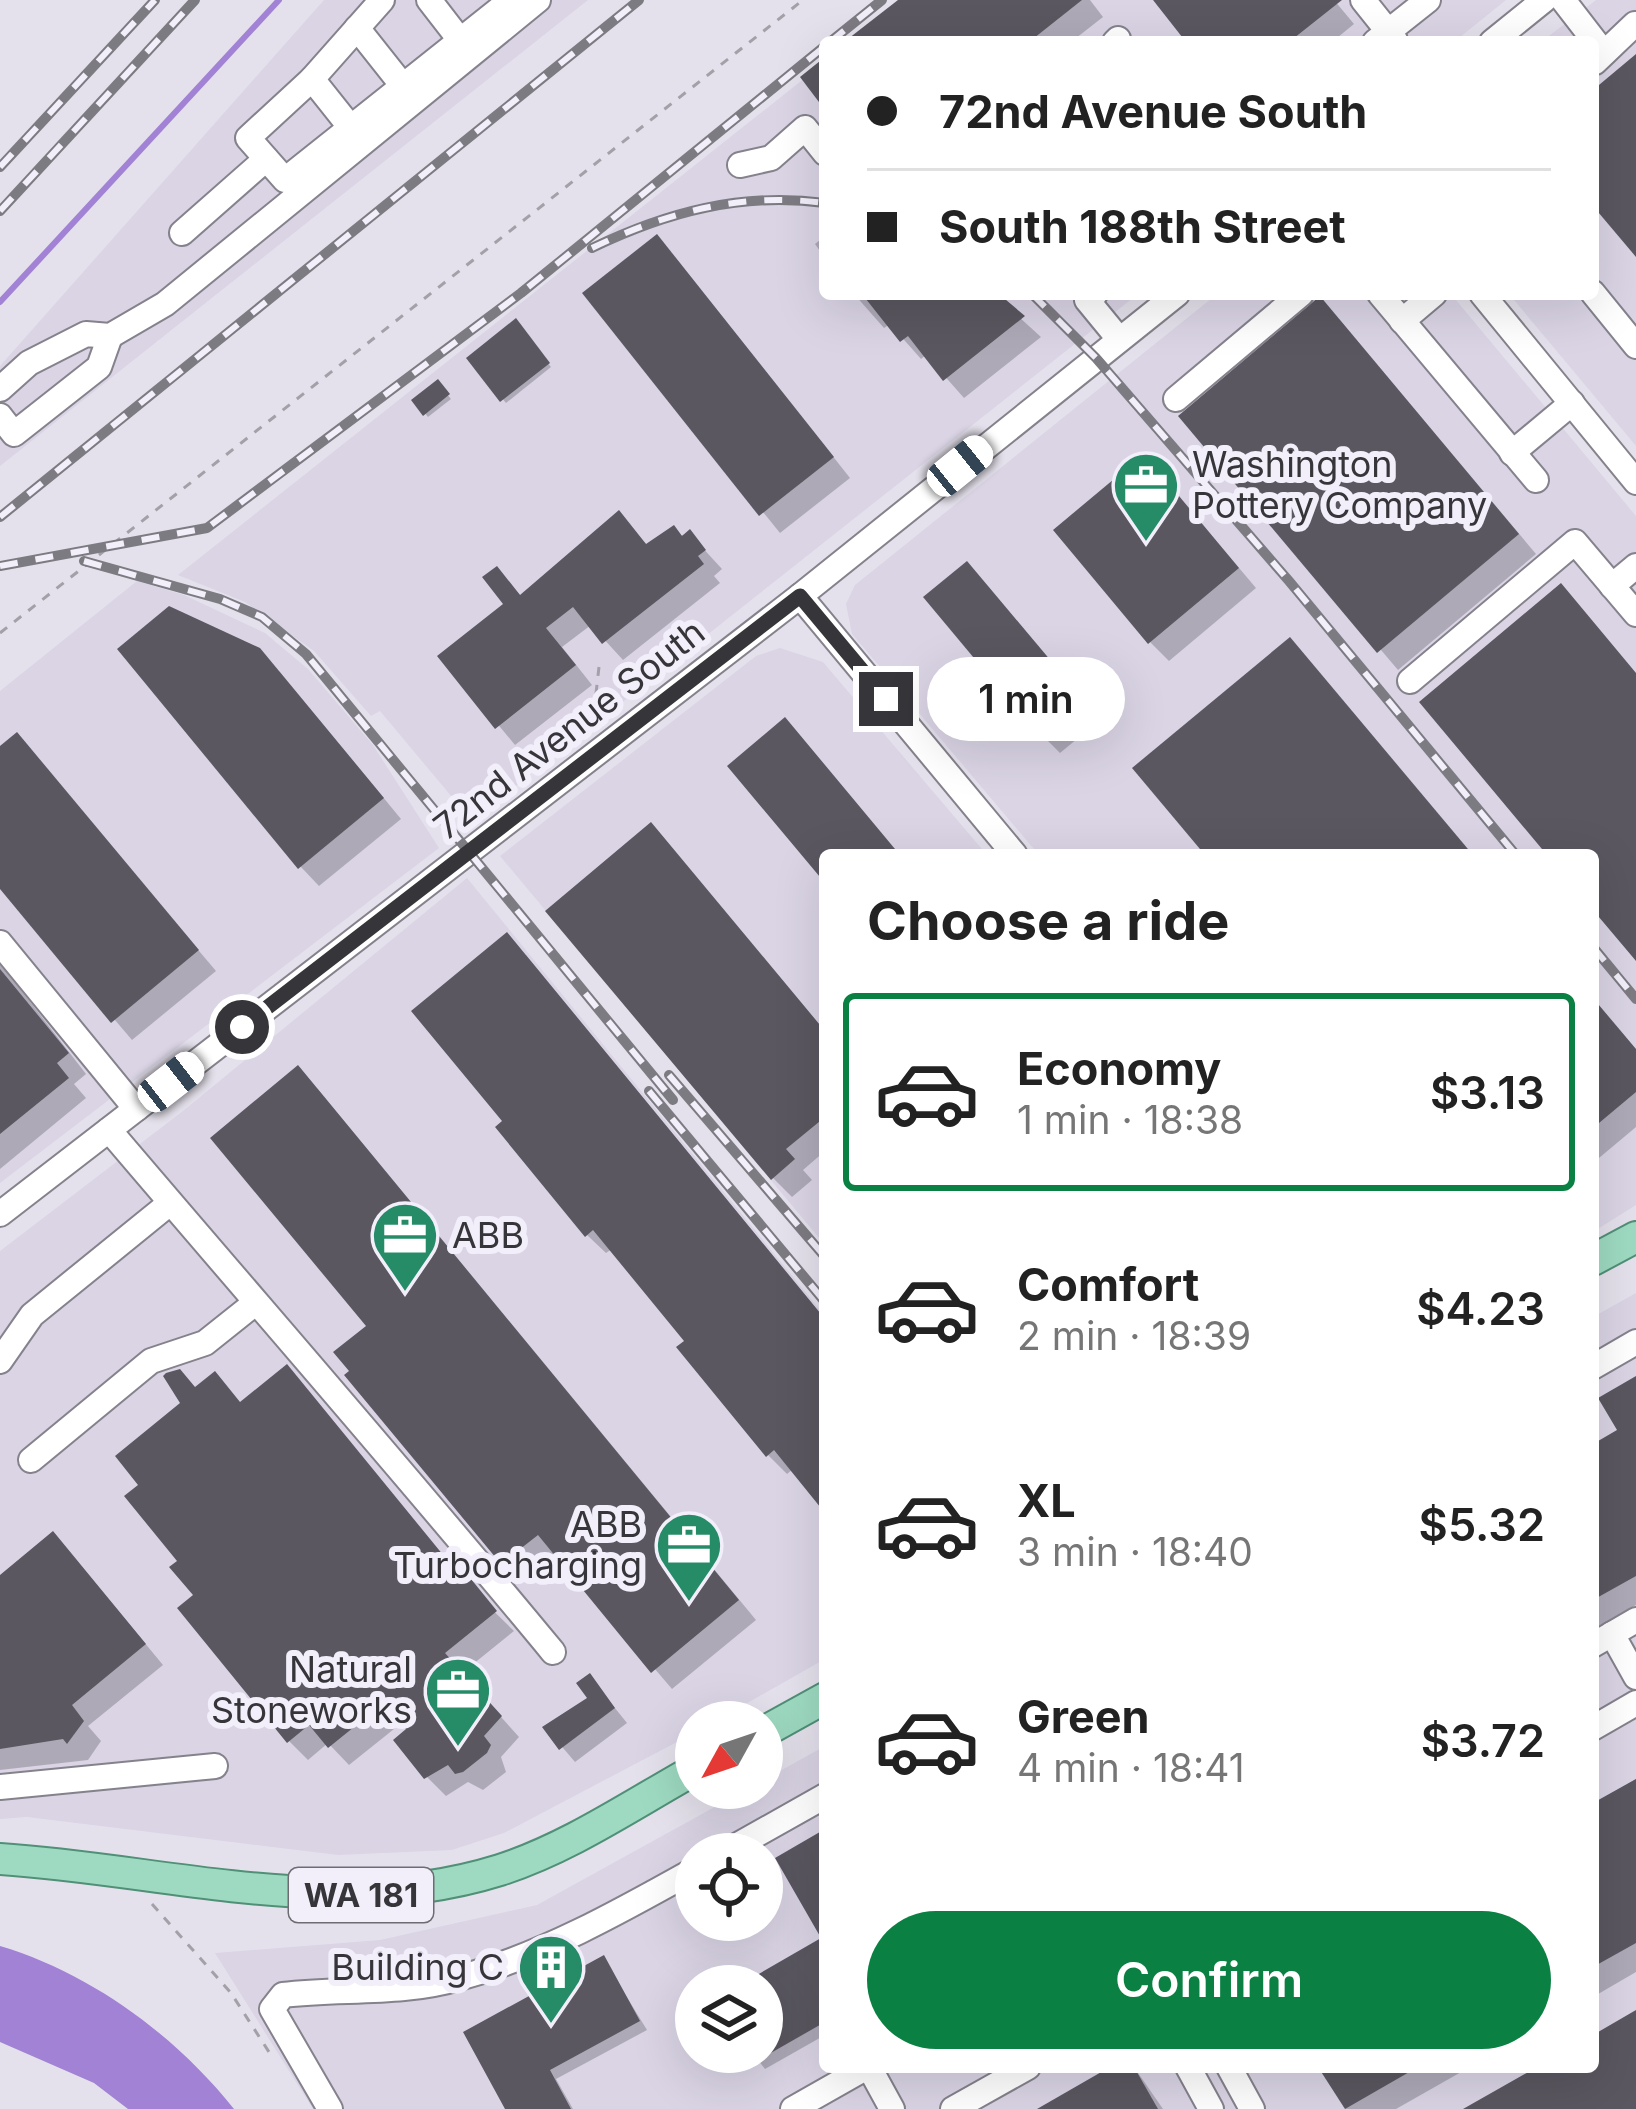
<!DOCTYPE html>
<meta charset="utf-8">
<style>
body{margin:0;font-family:Inter,sans-serif;background:#f6f6f6;color:#222;height:100vh;display:flex;flex-direction:column;font-size:45px;white-space:nowrap}
*{box-sizing:border-box;margin:0}
p{font-size:39px;color:#767676}
.icon{flex:none;width:66px;height:66px;fill:none;stroke:currentColor;stroke-width:2;stroke-linecap:round;stroke-linejoin:round}
.map{position:relative;flex:1;overflow:hidden}
.sheet{position:absolute;left:819px;top:849px;width:780px;height:1224px;display:flex;flex-direction:column;background:#fff;border-radius:12px;box-shadow:0 12px 48px #0002}
.sheet>*{flex:none}
.banner{position:absolute;left:819px;top:36px;width:780px;height:264px;border-radius:12px;box-shadow:0 12px 48px #0002;display:grid;align-content:center;height:264px;padding:0 48px;background:#fff}
.needle{width:78px;rotate:230deg}
.controls{position:absolute;left:675px;top:1701px;display:grid;gap:24px}
.controls a{display:grid;place-items:center;width:108px;height:108px;border-radius:50%;background:#fff;box-shadow:0 12px 48px #0002;font-size:60px}
.end{position:absolute;width:54px;height:54px;margin:-27px;border:15px solid #363539;background:#fff;box-shadow:0 0 0 6px #fff}
.from{border-radius:50%}
.bubble{position:absolute;height:84px;border-radius:42px;background:#fff;box-shadow:0 12px 48px #0002;font-size:39px;font-weight:600;line-height:84px;text-align:center}
.car{position:absolute;width:36px;height:72px;margin:-36px -18px;border-radius:15px;box-shadow:0 0 9px 3px #0007;background:linear-gradient(#fff 24%,#345 0 40%,#fff 0 76%,#345 0 86%,#fff 0)}
.banner b{display:flex;align-items:center;gap:42px;height:114px;font-size:45px}
.banner b+b{border-top:3px solid #e0e0e0}
.banner i{width:30px;height:30px;background:#222}
ul{padding:0;list-style:none}
li{display:flex;align-items:center;gap:36px;height:198px;margin:0 24px 18px;padding:0 24px;border:6px solid transparent;border-radius:12px}
li div{flex:1}
li b{display:block;font-size:45px}
li em{font-style:normal;font-weight:600}
li.current{border-color:#0b8043}
li>.icon{width:108px;height:108px;stroke-width:1.5}
h2{padding:0 48px;font-size:54px;line-height:144px}
.button{display:flex;gap:24px;margin-top:auto;padding:24px 48px}
.button a{flex:1;height:138px;border-radius:72px;background:#0b8043;color:#fff;font-size:48px;font-weight:600;line-height:138px;text-align:center}
.map>svg:first-child{display:block}
.built{fill:#dad4e5;fill-rule:evenodd}
.water{fill:#a182d4}
.shadow{fill:#0003}
.lines{fill:none;stroke-linecap:round;stroke-linejoin:round}
.stream{stroke:#a182d4;stroke-width:6}
.building{fill:#5a5760}
.minor-casing{stroke:#85828c;stroke-width:28}
.major-casing{stroke:#509077;stroke-width:34}
.path{stroke:#a3a0a8;stroke-width:3;stroke-dasharray:9 9;stroke-linecap:butt}
.minor{stroke:#fff;stroke-width:24}
.major{stroke:#9edac2;stroke-width:30}
.rail-casing{stroke:#7d7b82;stroke-width:10}
.rail{stroke:#f2eefa;stroke-width:6;stroke-dasharray:18;stroke-linecap:butt}
.route{stroke:#363539;stroke-width:15}
.labels{text-anchor:middle;stroke-width:12;stroke-linejoin:round;paint-order:stroke}
.shield{fill:#f2eefa;stroke:#6e6c73;stroke-width:3}
.shield-label{font-size:33px;font-weight:bold;fill:#363539}
.poi-label{font-size:36px;fill:#363539;stroke:#f2eefa;text-anchor:end}
.street-label{font-size:36px;fill:#363539;stroke:#f2eefa}
</style>
<div class="map">
<svg width="1636" height="2109" viewBox="0 0 1636 2109">
<rect width="100%" height="100%" fill="#e5e1ec"/>
<g class="built">
<polygon points="324,0 588,0 0,466 0,366"/>
<polygon points="903,0 1506,0 1454,42 850,42"/>
<polygon points="1596,0 1636,0 1636,446 1509,294 1593,294 1593,42 1541,42"/>
<polygon points="825,62 825,294 1138,294 472,821 380,711 371,716 314,651 245,602 178,575"/>
<polygon points="1217,294 1451,294 1636,516 1636,1205 1593,1232 1593,855 1039,855 852,634 846,604 855,585"/>
<polygon points="137,581 184,595 265,633 308,669 373,745 439,848 0,1183 0,691"/>
<polygon points="780,648 823,662 987,855 825,855 825,1245 500,856 756,656"/>
<polygon points="467,878 825,1316 825,1659 714,1722 696,1722 696,1732 504,1833 452,1850 338,1855 27,1817 0,1819 0,1251 183,1111"/>
<path d="M1636,1293v816h-1323l-98,-156 165,-13 157,-35 212,-117h13v-7l63,-35v321h768v-750zM696,1854h66v66h-66zM696,1986h66v66h-66z"/>
</g>
<path class="water" d="M0,1946c91,27 176,90 234,163h-106l-34,-26 -94,-41z"/>
<g class="shadow">
<polygon points="903,0 1090,0 1103,17 1071,42 849,42"/>
<polygon points="1157,0 1334,0 1354,24 1332,42 1190,42"/>
<polygon points="825,236 825,258 815,244"/>
<polygon points="675,257 850,478 780,533 587,294"/>
<polygon points="854,294 994,294 1041,337 964,398 926,355 921,359 890,324 884,328"/>
<polygon points="1339,319 1536,554 1398,670 1182,416"/>
<polygon points="515,322 551,367 506,403 470,358"/>
<polygon points="438,383 451,399 428,417 415,401"/>
<polygon points="1162,477 1256,588 1169,661 1150,642"/>
<polygon points="619,515 648,546 689,533 722,569 714,576 720,583 623,660 591,625 562,647 592,685 515,745 442,657 508,605 497,570 522,597"/>
<polygon points="986,584 1100,720 1060,753 1041,734"/>
<polygon points="279,671 401,819 319,886 301,867"/>
<polygon points="17,736 216,971 132,1040 0,885 0,750"/>
<polygon points="526,955 825,1319 825,1508 793,1469 787,1474 768,1455 688,1341 612,1249 606,1253 587,1235 506,1121"/>
<polygon points="0,963 86,1074 74,1084 86,1098 0,1169"/>
<polygon points="1593,999 1636,1050 1636,1127 1593,1163"/>
<polygon points="825,1031 825,1151 803,1170 812,1180 792,1197 773,1178"/>
<polygon points="317,1088 756,1620 672,1689 556,1553 522,1580 503,1562 370,1326"/>
<polygon points="287,1368 468,1586 514,1631 462,1673 519,1737 501,1757 506,1772 483,1790 468,1782 446,1796 427,1777 404,1721 349,1765 328,1743 308,1760 289,1741 197,1596 143,1485 197,1390 242,1404"/>
<polygon points="1636,1380 1636,1605 1593,1629 1593,1447 1621,1431"/>
<polygon points="71,1554 163,1665 88,1726 101,1741 88,1760 0,1770 0,1579"/>
<polygon points="590,1677 627,1723 575,1762 546,1728 591,1699"/>
<polygon points="1636,1779 1636,1972 1593,1997 1593,1804"/>
<polygon points="825,1940 825,2035 765,2069 752,2052 762,2052 762,1986 744,1986"/>
<polygon points="603,1958 647,2030 556,2079 573,2109 508,2109"/>
<polygon points="1116,2067 1134,2067 1163,2109 1043,2109"/>
<polygon points="1321,2067 1470,2067 1396,2109 1346,2109"/>
</g>
<g class="lines">
<polyline class="stream" points="0,302 279,0"/>
</g>
<g class="building">
<polygon points="898,0 1082,0 1029,42 844,42"/>
<polygon points="1153,0 1342,0 1289,42 1186,42"/>
<polygon points="1636,54 1636,257 1593,206 1593,90"/>
<polygon points="825,57 825,110 800,77"/>
<polygon points="657,234 834,457 759,516 582,293"/>
<polygon points="862,294 999,294 1025,316 943,381 908,336 900,342"/>
<polygon points="1320,296 1519,534 1377,653 1178,416"/>
<polygon points="516,318 550,363 500,402 466,358"/>
<polygon points="438,379 450,394 423,416 411,400"/>
<polygon points="1144,454 1239,568 1148,644 1053,530"/>
<polygon points="619,510 646,544 674,525 682,536 690,529 706,550 698,556 704,564 602,644 573,607 546,628 576,665 495,729 437,656 503,604 482,577 497,566 520,595"/>
<polygon points="967,561 1083,699 1039,736 923,597"/>
<polygon points="1561,583 1636,673 1636,961 1593,910 1593,855 1547,855 1419,702"/>
<polygon points="169,606 260,648 384,798 298,869 117,649"/>
<polygon points="1290,637 1473,855 1205,855 1132,768"/>
<polygon points="785,717 900,855 825,855 825,883 727,766"/>
<polygon points="17,732 199,950 111,1023 0,889 0,746"/>
<polygon points="651,822 825,1031 825,1117 786,1149 795,1159 771,1180 545,911"/>
<polygon points="507,932 825,1319 825,1513 774,1450 766,1457 676,1347 684,1341 593,1230 585,1237 495,1127 502,1121 411,1011"/>
<polygon points="0,969 69,1053 57,1063 69,1078 0,1134"/>
<polygon points="1593,998 1636,1049 1636,1092 1593,1128"/>
<polygon points="298,1065 739,1600 651,1673 538,1535 501,1564 344,1375 349,1371 333,1352 366,1326 210,1138"/>
<polygon points="287,1364 466,1583 471,1579 497,1611 445,1653 502,1716 484,1736 491,1745 487,1753 463,1772 455,1774 448,1765 424,1779 393,1740 406,1729 385,1702 328,1748 309,1725 287,1743 177,1608 193,1595 169,1567 177,1561 124,1496 138,1485 115,1456 180,1403 163,1376 166,1373 180,1369 195,1387 215,1371 240,1402"/>
<polygon points="1636,1376 1636,1576 1593,1600 1593,1444 1617,1430 1598,1398"/>
<polygon points="53,1531 146,1644 72,1705 84,1721 67,1744 63,1739 0,1749 0,1575"/>
<polygon points="590,1673 615,1708 559,1750 542,1727 587,1698 576,1683"/>
<polygon points="1636,1779 1636,1943 1593,1967 1593,1803"/>
<polygon points="825,1829 825,2022 762,2058 762,1986 738,1986 821,1938 775,1858"/>
<polygon points="604,1955 640,2021 550,2070 571,2109 505,2109 463,2032"/>
<polygon points="1636,2010 1636,2109 1463,2109 1537,2067 1593,2067 1593,2035"/>
<polygon points="1110,2067 1134,2067 1158,2109 1037,2109"/>
<polygon points="1318,2067 1418,2067 1345,2109"/>
</g>
<g class="lines">
<defs>
<g id="minor">
<polyline points="382,0 312,79 248,138 285,180 511,0"/>
<polyline points="429,0 460,40"/>
<polyline points="1363,0 1395,40"/>
<polyline points="1563,0 1604,53"/>
<polyline points="357,28 403,86"/>
<polyline points="1115,42 1118,39"/>
<polyline points="1375,42 1428,0"/>
<polyline points="1492,42 1544,0"/>
<polyline points="1595,62 1635,24"/>
<polyline points="312,79 351,128"/>
<polyline points="740,165 771,158 805,128 825,153"/>
<polyline points="182,233 266,159"/>
<polyline points="1593,293 1636,346"/>
<polyline points="1095,294 1087,300 1119,339"/>
<polyline points="1380,294 1536,480"/>
<polyline points="1482,294 1636,482"/>
<polyline points="1402,321 1434,294"/>
<polyline points="0,389 29,363 86,334 110,336 165,304 538,0"/>
<polyline points="1176,399 1301,294"/>
<polyline points="0,416 14,434 99,367 110,336"/>
<polyline points="1512,453 1572,403"/>
<polyline points="1612,586 1636,566"/>
<polyline points="800,596 1015,855"/>
<polyline points="1410,681 1575,542 1636,614"/>
<polyline points="0,943 136,1109"/>
<path d="M109,1130c148,174 298,345 444,522"/>
<polyline points="0,1214 800,596 1177,294"/>
<polyline points="0,1361 32,1315 170,1203"/>
<polyline points="1593,1367 1636,1342"/>
<polyline points="31,1460 151,1361 205,1343 254,1304"/>
<polyline points="1612,1634 1636,1677"/>
<polyline points="1593,1645 1636,1620"/>
<polyline points="1593,1728 1636,1703"/>
<polyline points="0,1787 215,1766"/>
<polyline points="722,1854 825,1796"/>
<polyline points="869,2067 892,2109"/>
<polyline points="1188,2067 1211,2109"/>
<polyline points="1229,2067 1252,2109"/>
<path d="M330,2109l-58,-100 11,-14c58,-7 119,0 176,-17 84,-23 162,-67 237,-109"/>
<polyline points="793,2109 867,2067"/>
<polyline points="953,2109 1028,2067"/>
</g>
<g id="major">
<polyline points="1593,1260 1636,1237"/>
<polyline points="762,1733 825,1698"/>
<path d="M0,1859c168,11 334,63 500,11 69,-22 133,-66 196,-101"/>
</g>
</defs>
<use href="#minor" class="minor-casing"/>
<use href="#major" class="major-casing"/>
<g class="path">
<polyline points="0,633 803,0"/>
<polyline points="599,667 595,702 605,714"/>
<polyline points="152,1904 231,1993 269,2052"/>
</g>
<use href="#minor" class="minor"/>
<use href="#major" class="major"/>
<defs>
<g id="rail">
<polyline points="830,42 882,0"/>
<polyline points="0,167 155,0"/>
<polyline points="0,211 195,0"/>
<path d="M592,248c75,-36 149,-56 233,-45"/>
<polyline points="1032,294 1096,358 1289,581 1516,855"/>
<polyline points="0,517 639,0"/>
<polyline points="84,561 220,599 262,617 306,654 673,1100"/>
<polyline points="0,566 207,528 521,293 825,46"/>
<polyline points="1593,947 1636,999"/>
<polyline points="669,1075 825,1257"/>
<polyline points="649,1091 825,1302"/>
</g>
</defs>
<use href="#rail" class="rail-casing"/>
<use href="#rail" class="rail"/>
</g>
<g class="lines">
<polyline class="route" points="242,1027 800,596 886,699"/>
</g>
<defs>
<symbol id="office-pin" viewBox="-11 -11 22 30"><path d="M0 17L-7.5 6A9.5 9.5 0 1 1 7.5 6Z" fill="#268c68" stroke="#f2eefa"/><path d="M-6-3h4V-5.5h4V-3h4V5H-6ZM-1-4.5V-3h2v-1.5ZM-6 0V1H6V0Z" fill="#fff"/></symbol>
<symbol id="building-pin" viewBox="-11 -11 22 30"><path d="M0 17L-7.5 6A9.5 9.5 0 1 1 7.5 6Z" fill="#268c68" stroke="#f2eefa"/><path d="M-4-6H4V6H1V3H-1V6H-4ZM-2.5-4.3h1.7v1.8h-1.7ZM.8-4.3h1.7v1.8H.8ZM-2.5-1h1.7V.8h-1.7ZM.8-1h1.7V.8H.8Z" fill="#fff"/></symbol>
</defs>
<g fill-rule="evenodd">
<use href="#office-pin" x="1108" y="447" width="76" height="104"/>
<use href="#office-pin" x="367" y="1197" width="76" height="104"/>
<use href="#office-pin" x="651" y="1507" width="76" height="104"/>
<use href="#office-pin" x="420" y="1652" width="76" height="104"/>
<use href="#building-pin" x="513" y="1929" width="76" height="104"/>
</g>
<g class="labels">
<rect class="shield" x="289" y="1868" width="144" height="54" rx="9"/>
<g class="shield-label">
<text x="361" y="1907">WA 181</text>
</g>
<g class="poi-label">
<text x="1192" y="477" text-anchor="start">Washington<tspan x="1192" dy="41">Pottery Company</tspan></text>
<text x="452" y="1248" text-anchor="start">ABB</text>
<text x="642" y="1537">ABB<tspan x="642" dy="41">Turbocharging</tspan></text>
<text x="412" y="1682">Natural<tspan x="412" dy="41">Stoneworks</tspan></text>
<text x="504" y="1980">Building C</text>
</g>
<g class="street-label">
<text transform="translate(569 729) rotate(-38)" y="13">72nd Avenue South</text>
</g>
</g>
</svg>
<div class="controls">
<a><svg class="needle" viewBox="-14 -14 28 28"><path d="M0-13l5 13h-10z" fill="#e53935"/><path d="M0 13l5-13h-10z" fill="#767676"/></svg></a>
<a><svg class="icon" aria-label="locate" viewBox="0 0 24 24"><circle cx="12" cy="12" r="6"/><path d="M12 2v4M12 18v4M2 12h4M18 12h4"/></svg></a>
<a><svg class="icon" aria-label="layers" viewBox="0 0 24 24"><path d="M12 4l9 5-9 5-9-5zM3 14l9 5 9-5"/></svg></a>
</div>
<i class="end from" style="left:242px;top:1027px"></i>
<i class="end" style="left:886px;top:699px"></i>
<div class="bubble" style="left:927px;top:657px;width:198px">1 min</div>
<i class="car" style="left:960px;top:466px;rotate:51deg"></i>
<i class="car" style="left:171px;top:1082px;rotate:52deg"></i>
<div class="banner">
<b><i class="from"></i>72nd Avenue South</b>
<b><i></i>South 188th Street</b>
</div>
<section class="sheet">
<h2>Choose a ride</h2>
<ul>
<li class="current"><svg class="icon" aria-label="car" viewBox="0 0 24 24"><path d="M5 17H2v-5l4-1 3-4h7l3 4 3 1v5h-3M9 17h6M6 11h13"/><circle cx="7" cy="17" r="2"/><circle cx="17" cy="17" r="2"/></svg><div><b>Economy</b><p>1 min · 18:38</p></div><em>$3.13</em></li>
<li><svg class="icon" aria-label="car" viewBox="0 0 24 24"><path d="M5 17H2v-5l4-1 3-4h7l3 4 3 1v5h-3M9 17h6M6 11h13"/><circle cx="7" cy="17" r="2"/><circle cx="17" cy="17" r="2"/></svg><div><b>Comfort</b><p>2 min · 18:39</p></div><em>$4.23</em></li>
<li><svg class="icon" aria-label="car" viewBox="0 0 24 24"><path d="M5 17H2v-5l4-1 3-4h7l3 4 3 1v5h-3M9 17h6M6 11h13"/><circle cx="7" cy="17" r="2"/><circle cx="17" cy="17" r="2"/></svg><div><b>XL</b><p>3 min · 18:40</p></div><em>$5.32</em></li>
<li><svg class="icon" aria-label="car" viewBox="0 0 24 24"><path d="M5 17H2v-5l4-1 3-4h7l3 4 3 1v5h-3M9 17h6M6 11h13"/><circle cx="7" cy="17" r="2"/><circle cx="17" cy="17" r="2"/></svg><div><b>Green</b><p>4 min · 18:41</p></div><em>$3.72</em></li>
</ul>
<div class="button"><a>Confirm</a></div>
</section>
</div>
